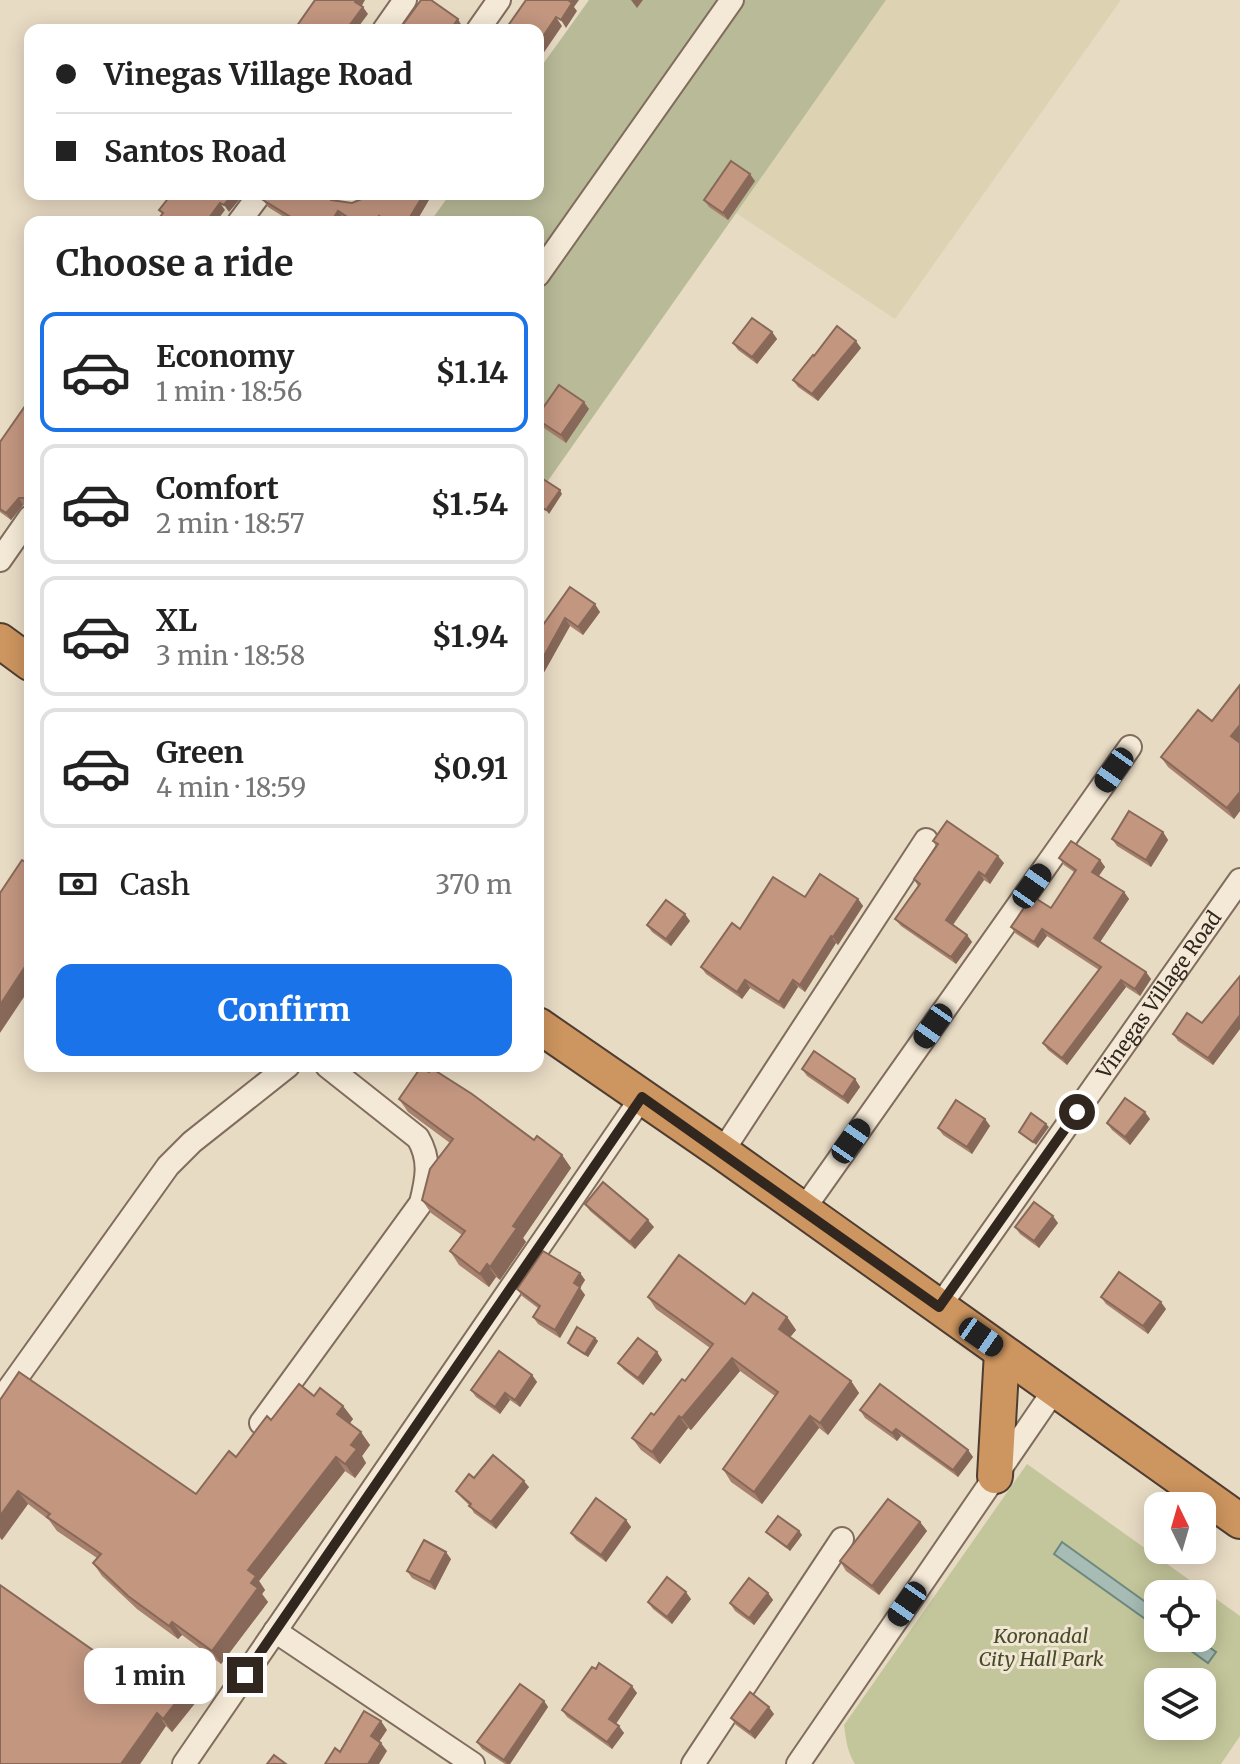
<!DOCTYPE html>
<meta charset="utf-8">
<style>
body{margin:0;font-family:Merriweather,serif;background:#f2f2f2;color:#222;height:100vh;display:flex;flex-direction:column;font-size:30px;white-space:nowrap}
*{box-sizing:border-box;margin:0}
p{font-size:26px;color:#767676}
.icon{flex:none;width:44px;height:44px;fill:none;stroke:currentColor;stroke-width:2;stroke-linecap:round;stroke-linejoin:round}
.map{position:relative;flex:1;overflow:hidden}
.drawer{position:absolute;left:24px;top:216px;width:520px;height:856px;display:flex;flex-direction:column;background:#fff;border-radius:16px;box-shadow:0 4px 20px #0003}
.drawer>*{flex:none}
.guide{position:absolute;left:24px;top:24px;width:520px;height:176px;border-radius:16px;box-shadow:0 4px 20px #0003;display:grid;align-content:center;height:176px;padding:0 32px;background:#fff}
.needle{width:52px;rotate:355deg}
.controls{position:absolute;left:1144px;top:1492px;display:grid;gap:16px}
.controls a{display:grid;place-items:center;width:72px;height:72px;border-radius:16px;background:#fff;box-shadow:0 4px 20px #0003;font-size:40px}
.end{position:absolute;width:36px;height:36px;margin:-18px;border:10px solid #32271f;background:#fff;box-shadow:0 0 0 4px #fff}
.from{border-radius:50%}
.bubble{position:absolute;height:56px;border-radius:16px;background:#fff;box-shadow:0 4px 20px #0003;font-size:26px;font-weight:700;line-height:56px;text-align:center}
.car{position:absolute;width:24px;height:48px;margin:-24px -12px;border-radius:10px;box-shadow:0 0 6px 2px #0007;background:linear-gradient(#222 24%,#8ab4d8 0 40%,#222 0 76%,#8ab4d8 0 86%,#222 0)}
.guide b{display:flex;align-items:center;gap:28px;height:76px;font-size:30px}
.guide b+b{border-top:2px solid #e0e0e0}
.guide i{width:20px;height:20px;background:#222}
ul{padding:0;list-style:none}
li{display:flex;align-items:center;gap:24px;height:120px;margin:0 16px 12px;padding:0 16px;border:4px solid #e0e0e0;border-radius:16px}
li div{flex:1}
li b{display:block;font-size:30px}
li em{font-style:normal;font-weight:700}
li.current{border-color:#1a73e8}
li>.icon{width:72px;height:72px;stroke-width:1.5}
h2{padding:0 32px;font-size:36px;line-height:96px}
.pay{display:flex;align-items:center;gap:20px;height:88px;padding:0 32px;font-size:30px}
.pay p{margin-inline-start:auto}
.action{display:flex;gap:16px;margin-top:auto;padding:16px 32px}
.action a{flex:1;height:92px;border-radius:16px;background:#1a73e8;color:#fff;font-size:32px;font-weight:700;line-height:92px;text-align:center}
.map>svg:first-child{display:block}
.farmland{fill:#ddd3b3}
.green{fill:#c3c59a;fill-rule:evenodd}
.cemetery{fill:#b9ba98}
.water{fill:#a6bcb4;stroke:#6e8980;stroke-width:2}
.lines{fill:none;stroke-linecap:round;stroke-linejoin:round}
.minor-casing{stroke:#816d5d;stroke-width:26}
.highway-casing{stroke:#4f3d31;stroke-width:38}
.minor{stroke:#f4e9d6;stroke-width:22}
.highway{stroke:#cd955f;stroke-width:34}
.wall{fill:#a7816d}
.shaded-wall{fill:#886959}
.building{fill:#c2967f;stroke:#886959;stroke-width:2}
.route{stroke:#32271f;stroke-width:10}
.labels{text-anchor:middle;stroke-width:6;stroke-linejoin:round;paint-order:stroke}
.street-label{font-size:20px;fill:#32271f;stroke:#f1e6d3}
.park-label{font-size:20px;font-style:italic;fill:#464c28;stroke:#f1e6d3}
</style>
<div class="map">
<svg width="1240" height="1764" viewBox="0 0 1240 1764">
<rect width="100%" height="100%" fill="#e8dbc4"/>
<polygon class="farmland" points="886,0 1121,0 895,319 736,213"/>
<path class="green" d="M1027,1464l213,152v120l-19,28h-366c-8,-12 -9,-25 -11,-39zM1158,1594h44v44h-44zM1158,1682h44v44h-44z"/>
<polygon class="cemetery" points="589,0 886,0 538,495 538,222 430,222 450,194 538,194 538,71"/>
<g class="water">
<polygon points="1062,1542 1158,1611 1158,1628 1054,1554"/>
<polygon points="1173,1638 1196,1638 1216,1652 1208,1663"/>
</g>
<g class="lines">
<defs>
<g id="minor">
<polyline points="384,30 405,0"/>
<polyline points="478,30 499,0"/>
<polyline points="340,194 353,197 363,194"/>
<polyline points="239,222 260,194"/>
<polyline points="538,275 732,0"/>
<polyline points="0,560 30,517"/>
<polyline points="722,1152 926,840"/>
<polyline points="803,1210 1130,747"/>
<path id="s1" d="M939,1307l301,-427"/>
<polyline points="0,1401 168,1166 192,1142 288,1066"/>
<path d="M261,1423l160,-220c6,-24 10,-43 -3,-65l-91,-72"/>
<polyline points="275,1631 473,1764"/>
<polyline points="184,1764 642,1097"/>
<polyline points="693,1764 842,1539"/>
<polyline points="798,1764 1055,1389"/>
</g>
<g id="highway">
<polyline points="0,641 30,663"/>
<polyline points="538,1025 722,1152 1240,1521"/>
<polyline points="995,1476 1002,1352"/>
</g>
</defs>
<use href="#minor" class="minor-casing"/>
<use href="#highway" class="highway-casing"/>
<use href="#minor" class="minor"/>
<use href="#highway" class="highway"/>
</g>
<g class="wall">
<polygon points="755,181 728,220 709,207 704,200"/>
<polygon points="327,196 331,200 352,203 430,198 416,222 349,222 343,218 341,222 292,222 268,207 263,200"/>
<polygon points="772,332 777,339 757,364 738,350 733,343"/>
<polygon points="861,348 818,401 798,387 793,380 814,356"/>
<polygon points="30,399 30,505 23,505 11,520 0,512 0,442"/>
<polygon points="589,409 566,443 541,426 538,421 538,415"/>
<polygon points="570,587 600,612 583,635 570,626 538,683 538,632"/>
<polygon points="1240,685 1240,811 1234,819 1168,767 1161,757 1212,721"/>
<polygon points="1163,832 1168,840 1151,867 1117,846 1112,839"/>
<polygon points="933,841 1004,863 990,884 984,880 953,925 967,935 972,942 956,964 901,926 895,919 918,886 914,879 936,846"/>
<polygon points="1059,858 1100,860 1105,867 1099,876 1124,892 1129,899 1100,942 1146,972 1151,979 1140,996 1126,987 1067,1065 1048,1050 1043,1043 1099,970 1047,936 1038,948 1015,933 1011,927 1051,908 1074,872 1064,865"/>
<polygon points="805,897 858,899 863,906 838,945 836,943 805,992 798,987 784,1009 750,988 742,999 706,974 701,967 740,929"/>
<polygon points="690,921 671,946 652,932 647,925"/>
<polygon points="1240,976 1240,1029 1213,1065 1178,1041 1173,1034 1202,1023"/>
<polygon points="802,1069 855,1079 860,1087 848,1104 807,1076"/>
<polygon points="399,1099 534,1140 562,1155 571,1168 523,1238 526,1242 500,1280 496,1277 489,1287 459,1265 450,1251 462,1235 431,1213 422,1200 450,1143 408,1112"/>
<polygon points="985,1119 990,1126 972,1154 943,1135 938,1128"/>
<polygon points="1150,1119 1130,1145 1112,1130 1107,1123"/>
<polygon points="585,1204 654,1227 635,1249 590,1211"/>
<polygon points="1058,1223 1039,1248 1020,1234 1015,1227"/>
<polygon points="580,1273 585,1280 580,1288 585,1295 560,1338 538,1324 533,1317 538,1308 522,1296 517,1289"/>
<polygon points="648,1297 745,1304 787,1317 796,1330 790,1337 851,1381 859,1393 828,1435 819,1428 762,1504 731,1482 723,1469 775,1396 740,1371 691,1430 688,1428 660,1464 641,1450 632,1438 685,1381 710,1348 656,1309"/>
<polygon points="1101,1297 1166,1309 1148,1334 1106,1304"/>
<polygon points="595,1338 598,1341 588,1357 570,1346 568,1343"/>
<polygon points="657,1352 662,1360 643,1385 624,1370 618,1363"/>
<polygon points="532,1375 537,1382 520,1407 510,1400 500,1414 476,1397 471,1390"/>
<polygon points="314,1396 343,1406 353,1419 350,1423 370,1445 362,1456 366,1463 355,1478 345,1471 259,1581 265,1590 262,1594 268,1602 221,1664 182,1635 178,1639 137,1609 102,1576 93,1563 97,1558 57,1531 49,1520 28,1504 2,1540 0,1538 0,1400 196,1494 236,1457 271,1420"/>
<polygon points="860,1410 968,1450 973,1457 958,1477 901,1436 897,1441 865,1418"/>
<polygon points="474,1478 529,1487 496,1529 474,1513 470,1506 461,1497 456,1491"/>
<polygon points="626,1520 631,1527 606,1562 576,1540 571,1533"/>
<polygon points="920,1522 927,1531 879,1595 846,1571 840,1561"/>
<polygon points="799,1531 802,1535 790,1551 769,1535 766,1532"/>
<polygon points="451,1559 435,1590 412,1578 407,1571"/>
<polygon points="768,1593 773,1600 754,1625 735,1611 730,1603"/>
<polygon points="691,1599 672,1624 653,1609 648,1602"/>
<polygon points="596,1669 637,1693 616,1724 624,1733 612,1749 567,1717 562,1710"/>
<polygon points="187,1688 196,1702 172,1732 166,1726 140,1764 0,1764 150,1690"/>
<polygon points="544,1701 548,1707 510,1764 505,1764 482,1749 477,1742"/>
<polygon points="774,1714 755,1739 736,1725 731,1718"/>
</g>
<g class="shaded-wall">
<polygon points="356,0 365,0 360,9 355,2"/>
<polygon points="568,0 579,0 574,7 577,11 566,28 561,20"/>
<polygon points="631,0 643,0 637,8"/>
<polygon points="363,7 368,14 356,30 346,30"/>
<polygon points="556,17 562,26 538,61 538,44"/>
<polygon points="458,19 462,26 459,30 450,30"/>
<polygon points="750,174 755,181 728,220 723,213"/>
<polygon points="233,194 244,194 229,212 224,205"/>
<polygon points="424,194 428,194 430,198 416,222 407,222"/>
<polygon points="220,203 225,210 216,222 206,222"/>
<polygon points="338,211 343,218 341,222 331,222"/>
<polygon points="772,332 777,339 757,364 752,357"/>
<polygon points="856,341 861,348 818,401 812,394"/>
<polygon points="584,402 589,409 566,443 561,435"/>
<polygon points="560,490 562,494 549,514 546,510"/>
<polygon points="19,498 23,505 11,520 6,513"/>
<polygon points="595,604 600,612 583,635 578,627"/>
<polygon points="565,618 570,626 538,683 538,667"/>
<polygon points="1240,725 1240,744 1231,736"/>
<polygon points="1240,792 1240,811 1234,819 1227,808"/>
<polygon points="1163,832 1168,840 1151,867 1146,860"/>
<polygon points="998,856 1004,863 990,884 985,876"/>
<polygon points="1100,860 1105,867 1097,878 1092,872"/>
<polygon points="979,872 984,880 951,927 946,920"/>
<polygon points="1124,892 1129,899 1098,945 1094,938"/>
<polygon points="858,899 863,906 838,945 833,937"/>
<polygon points="685,914 690,921 671,946 666,939"/>
<polygon points="1042,929 1047,936 1038,948 1034,942"/>
<polygon points="967,935 972,942 956,964 951,957"/>
<polygon points="831,936 836,943 805,992 800,985"/>
<polygon points="30,959 30,988 0,1033 0,1005"/>
<polygon points="1146,972 1151,979 1140,996 1135,989"/>
<polygon points="745,980 750,988 742,999 737,992"/>
<polygon points="793,980 798,987 784,1009 779,1002"/>
<polygon points="1121,980 1126,987 1067,1065 1062,1058"/>
<polygon points="1240,1015 1240,1029 1213,1065 1208,1058"/>
<polygon points="855,1079 860,1087 848,1104 843,1097"/>
<polygon points="1145,1112 1150,1119 1130,1145 1125,1137"/>
<polygon points="985,1119 990,1126 972,1154 967,1147"/>
<polygon points="1046,1124 1049,1127 1036,1145 1033,1142"/>
<polygon points="562,1155 571,1168 523,1238 526,1242 500,1280 490,1267 513,1226"/>
<polygon points="1053,1216 1058,1223 1039,1248 1034,1241"/>
<polygon points="648,1220 654,1227 635,1249 630,1242"/>
<polygon points="487,1264 496,1277 489,1287 480,1274"/>
<polygon points="580,1273 585,1280 580,1288 585,1295 560,1338 555,1330 574,1283"/>
<polygon points="1161,1302 1166,1309 1148,1334 1143,1326"/>
<polygon points="787,1317 796,1330 787,1341 779,1329"/>
<polygon points="595,1338 598,1341 588,1357 585,1354"/>
<polygon points="657,1352 662,1360 643,1385 638,1378"/>
<polygon points="732,1358 740,1371 691,1430 682,1418"/>
<polygon points="532,1375 537,1382 520,1407 515,1400"/>
<polygon points="851,1381 859,1393 828,1435 820,1423"/>
<polygon points="505,1393 510,1400 500,1414 495,1407"/>
<polygon points="343,1406 353,1419 347,1427 337,1414"/>
<polygon points="679,1416 688,1428 660,1464 652,1452"/>
<polygon points="810,1416 819,1428 762,1504 754,1492"/>
<polygon points="896,1429 901,1436 897,1441 892,1433"/>
<polygon points="361,1432 370,1445 362,1456 366,1463 355,1478 345,1464 351,1445"/>
<polygon points="968,1450 973,1457 958,1477 953,1470"/>
<polygon points="336,1457 345,1471 259,1581 265,1590 262,1594 268,1602 221,1664 212,1651 251,1583 248,1570"/>
<polygon points="524,1481 529,1487 496,1529 491,1522"/>
<polygon points="18,1491 28,1504 2,1540 0,1537 0,1516"/>
<polygon points="626,1520 631,1527 606,1562 601,1555"/>
<polygon points="920,1522 927,1531 879,1595 872,1586"/>
<polygon points="799,1531 802,1535 790,1551 787,1547"/>
<polygon points="446,1552 451,1559 435,1590 430,1582"/>
<polygon points="686,1592 691,1599 672,1624 667,1617"/>
<polygon points="768,1593 773,1600 754,1625 749,1618"/>
<polygon points="172,1622 182,1635 178,1639 169,1626"/>
<polygon points="632,1686 637,1693 614,1726 609,1719"/>
<polygon points="187,1688 196,1702 172,1732 163,1719"/>
<polygon points="544,1701 548,1707 510,1764 507,1764 504,1760"/>
<polygon points="769,1707 774,1714 755,1739 750,1732"/>
<polygon points="157,1713 166,1726 140,1764 121,1764"/>
<polygon points="381,1721 387,1730 377,1745 371,1736"/>
<polygon points="619,1726 624,1733 612,1749 607,1742"/>
<polygon points="381,1743 387,1751 379,1764 368,1764"/>
</g>
<g class="building">
<polygon points="315,0 356,0 355,2 363,7 346,30 294,30"/>
<polygon points="421,0 431,0 458,19 450,30 399,30"/>
<polygon points="526,0 568,0 572,3 561,20 556,17 538,44 538,30 505,30"/>
<polygon points="731,161 750,174 723,213 704,200"/>
<polygon points="169,194 233,194 224,205 220,203 206,222 156,222 163,213 159,210 170,196"/>
<polygon points="266,194 325,194 331,200 352,203 369,196 369,194 424,194 407,222 388,222 379,216 375,222 355,222 338,211 331,222 309,222 305,219 303,222 299,222 263,200"/>
<polygon points="752,318 772,332 752,357 733,343"/>
<polygon points="837,326 856,341 812,394 793,380 813,355 814,356"/>
<polygon points="559,385 584,402 561,435 538,420 538,415"/>
<polygon points="30,399 30,498 19,498 6,513 0,509 0,442"/>
<polygon points="543,479 560,490 546,510 538,505 538,486"/>
<polygon points="570,587 595,604 578,627 565,618 538,667 538,632"/>
<polygon points="1240,685 1240,725 1231,736 1240,743 1240,792 1227,808 1161,757 1198,710 1212,721"/>
<polygon points="1129,811 1163,832 1146,860 1112,839"/>
<polygon points="947,821 998,856 985,876 979,872 946,920 967,935 951,957 895,919 920,884 914,879 938,844 933,841"/>
<polygon points="1071,841 1100,860 1092,872 1124,892 1094,938 1146,972 1135,989 1121,980 1062,1058 1043,1043 1101,967 1042,929 1034,942 1011,927 1032,896 1051,908 1076,870 1059,858"/>
<polygon points="22,860 30,865 30,959 0,1005 0,893"/>
<polygon points="820,874 858,899 833,937 831,936 800,985 793,980 779,1002 745,980 737,992 701,967 732,923 740,929 773,877 805,897"/>
<polygon points="666,900 685,914 666,939 647,925"/>
<polygon points="1240,976 1240,1015 1208,1058 1173,1034 1187,1013 1202,1023"/>
<polygon points="814,1051 855,1079 843,1097 802,1069"/>
<polygon points="421,1067 429,1072 431,1068 472,1094 534,1140 537,1136 562,1155 513,1226 517,1228 490,1267 487,1264 480,1274 450,1251 465,1231 422,1200 430,1169 453,1139 399,1099"/>
<polygon points="1125,1098 1145,1112 1125,1137 1107,1123"/>
<polygon points="956,1100 985,1119 967,1147 938,1128"/>
<polygon points="1031,1113 1046,1124 1033,1142 1019,1132"/>
<polygon points="603,1182 648,1220 630,1242 585,1204"/>
<polygon points="1034,1202 1053,1216 1034,1241 1015,1227"/>
<polygon points="543,1251 580,1273 574,1283 580,1287 555,1330 533,1317 540,1306 517,1289"/>
<polygon points="679,1255 745,1304 753,1293 787,1317 779,1329 851,1381 820,1423 810,1416 754,1492 723,1469 778,1392 732,1358 682,1418 679,1416 652,1452 632,1438 651,1413 654,1415 682,1379 685,1381 713,1344 648,1297"/>
<polygon points="1119,1272 1161,1302 1143,1326 1101,1297"/>
<polygon points="577,1327 595,1338 585,1354 568,1343"/>
<polygon points="638,1338 657,1352 638,1378 618,1363"/>
<polygon points="499,1351 532,1375 515,1400 505,1393 495,1407 471,1390"/>
<polygon points="19,1372 196,1494 229,1451 236,1457 267,1416 271,1420 299,1384 314,1396 320,1388 343,1406 337,1414 361,1432 351,1445 357,1449 345,1464 336,1457 248,1570 256,1576 251,1583 258,1588 212,1651 172,1622 169,1626 128,1596 93,1563 101,1554 47,1517 50,1514 18,1491 0,1516 0,1400"/>
<polygon points="880,1384 968,1450 953,1470 896,1429 892,1433 860,1410"/>
<polygon points="493,1455 524,1481 491,1522 469,1506 471,1504 456,1491 469,1474 474,1478"/>
<polygon points="596,1498 626,1520 601,1555 571,1533"/>
<polygon points="888,1499 920,1522 872,1586 840,1561"/>
<polygon points="778,1516 799,1531 787,1547 766,1532"/>
<polygon points="424,1540 446,1552 430,1582 407,1571"/>
<polygon points="667,1577 686,1592 667,1617 648,1602"/>
<polygon points="749,1578 768,1593 749,1618 730,1603"/>
<polygon points="0,1585 150,1690 164,1671 187,1688 163,1719 157,1713 121,1764 0,1764"/>
<polygon points="599,1663 632,1686 609,1719 619,1726 607,1742 562,1710 592,1667 596,1669"/>
<polygon points="520,1684 544,1701 504,1760 477,1742"/>
<polygon points="750,1692 769,1707 750,1732 731,1718"/>
<polygon points="364,1711 381,1721 371,1736 381,1743 368,1764 325,1764 335,1748 340,1752"/>
<polygon points="274,1755 286,1764 267,1764"/>
</g>
<g class="lines">
<polyline class="route" points="245,1675 642,1097 939,1307 1077,1112"/>
</g>
<g class="labels">
<g class="street-label">
<text dy="7" stroke="none"><textPath href="#s1" startOffset="382">Vinegas Village Road</textPath></text>
</g>
<g class="park-label">
<text x="1041" y="1643">Koronadal<tspan x="1041" dy="23">City Hall Park</tspan></text>
</g>
</g>
</svg>
<div class="controls">
<a><svg class="needle" viewBox="-14 -14 28 28"><path d="M0-13l5 13h-10z" fill="#e53935"/><path d="M0 13l5-13h-10z" fill="#767676"/></svg></a>
<a><svg class="icon" aria-label="locate" viewBox="0 0 24 24"><circle cx="12" cy="12" r="6"/><path d="M12 2v4M12 18v4M2 12h4M18 12h4"/></svg></a>
<a><svg class="icon" aria-label="layers" viewBox="0 0 24 24"><path d="M12 4l9 5-9 5-9-5zM3 14l9 5 9-5"/></svg></a>
</div>
<i class="end from" style="left:1077px;top:1112px"></i>
<i class="end" style="left:245px;top:1675px"></i>
<div class="bubble" style="left:84px;top:1648px;width:132px">1 min</div>
<i class="car" style="left:1114px;top:770px;rotate:215deg"></i>
<i class="car" style="left:1032px;top:886px;rotate:35deg"></i>
<i class="car" style="left:933px;top:1026px;rotate:215deg"></i>
<i class="car" style="left:851px;top:1141px;rotate:35deg"></i>
<i class="car" style="left:981px;top:1337px;rotate:125deg"></i>
<i class="car" style="left:907px;top:1604px;rotate:215deg"></i>
<div class="guide">
<b><i class="from"></i>Vinegas Village Road</b>
<b><i></i>Santos Road</b>
</div>
<section class="drawer">
<h2>Choose a ride</h2>
<ul>
<li class="current"><svg class="icon" aria-label="car" viewBox="0 0 24 24"><path d="M5 17H2v-5l4-1 3-4h7l3 4 3 1v5h-3M9 17h6M6 11h13"/><circle cx="7" cy="17" r="2"/><circle cx="17" cy="17" r="2"/></svg><div><b>Economy</b><p>1 min · 18:56</p></div><em>$1.14</em></li>
<li><svg class="icon" aria-label="car" viewBox="0 0 24 24"><path d="M5 17H2v-5l4-1 3-4h7l3 4 3 1v5h-3M9 17h6M6 11h13"/><circle cx="7" cy="17" r="2"/><circle cx="17" cy="17" r="2"/></svg><div><b>Comfort</b><p>2 min · 18:57</p></div><em>$1.54</em></li>
<li><svg class="icon" aria-label="car" viewBox="0 0 24 24"><path d="M5 17H2v-5l4-1 3-4h7l3 4 3 1v5h-3M9 17h6M6 11h13"/><circle cx="7" cy="17" r="2"/><circle cx="17" cy="17" r="2"/></svg><div><b>XL</b><p>3 min · 18:58</p></div><em>$1.94</em></li>
<li><svg class="icon" aria-label="car" viewBox="0 0 24 24"><path d="M5 17H2v-5l4-1 3-4h7l3 4 3 1v5h-3M9 17h6M6 11h13"/><circle cx="7" cy="17" r="2"/><circle cx="17" cy="17" r="2"/></svg><div><b>Green</b><p>4 min · 18:59</p></div><em>$0.91</em></li>
</ul>
<div class="pay"><svg class="icon" aria-label="cash" viewBox="0 0 24 24"><path d="M3 7h18v10H3z"/><circle cx="12" cy="12" r="2"/></svg>Cash<p>370 m</p></div>
<div class="action"><a>Confirm</a></div>
</section>
</div>
